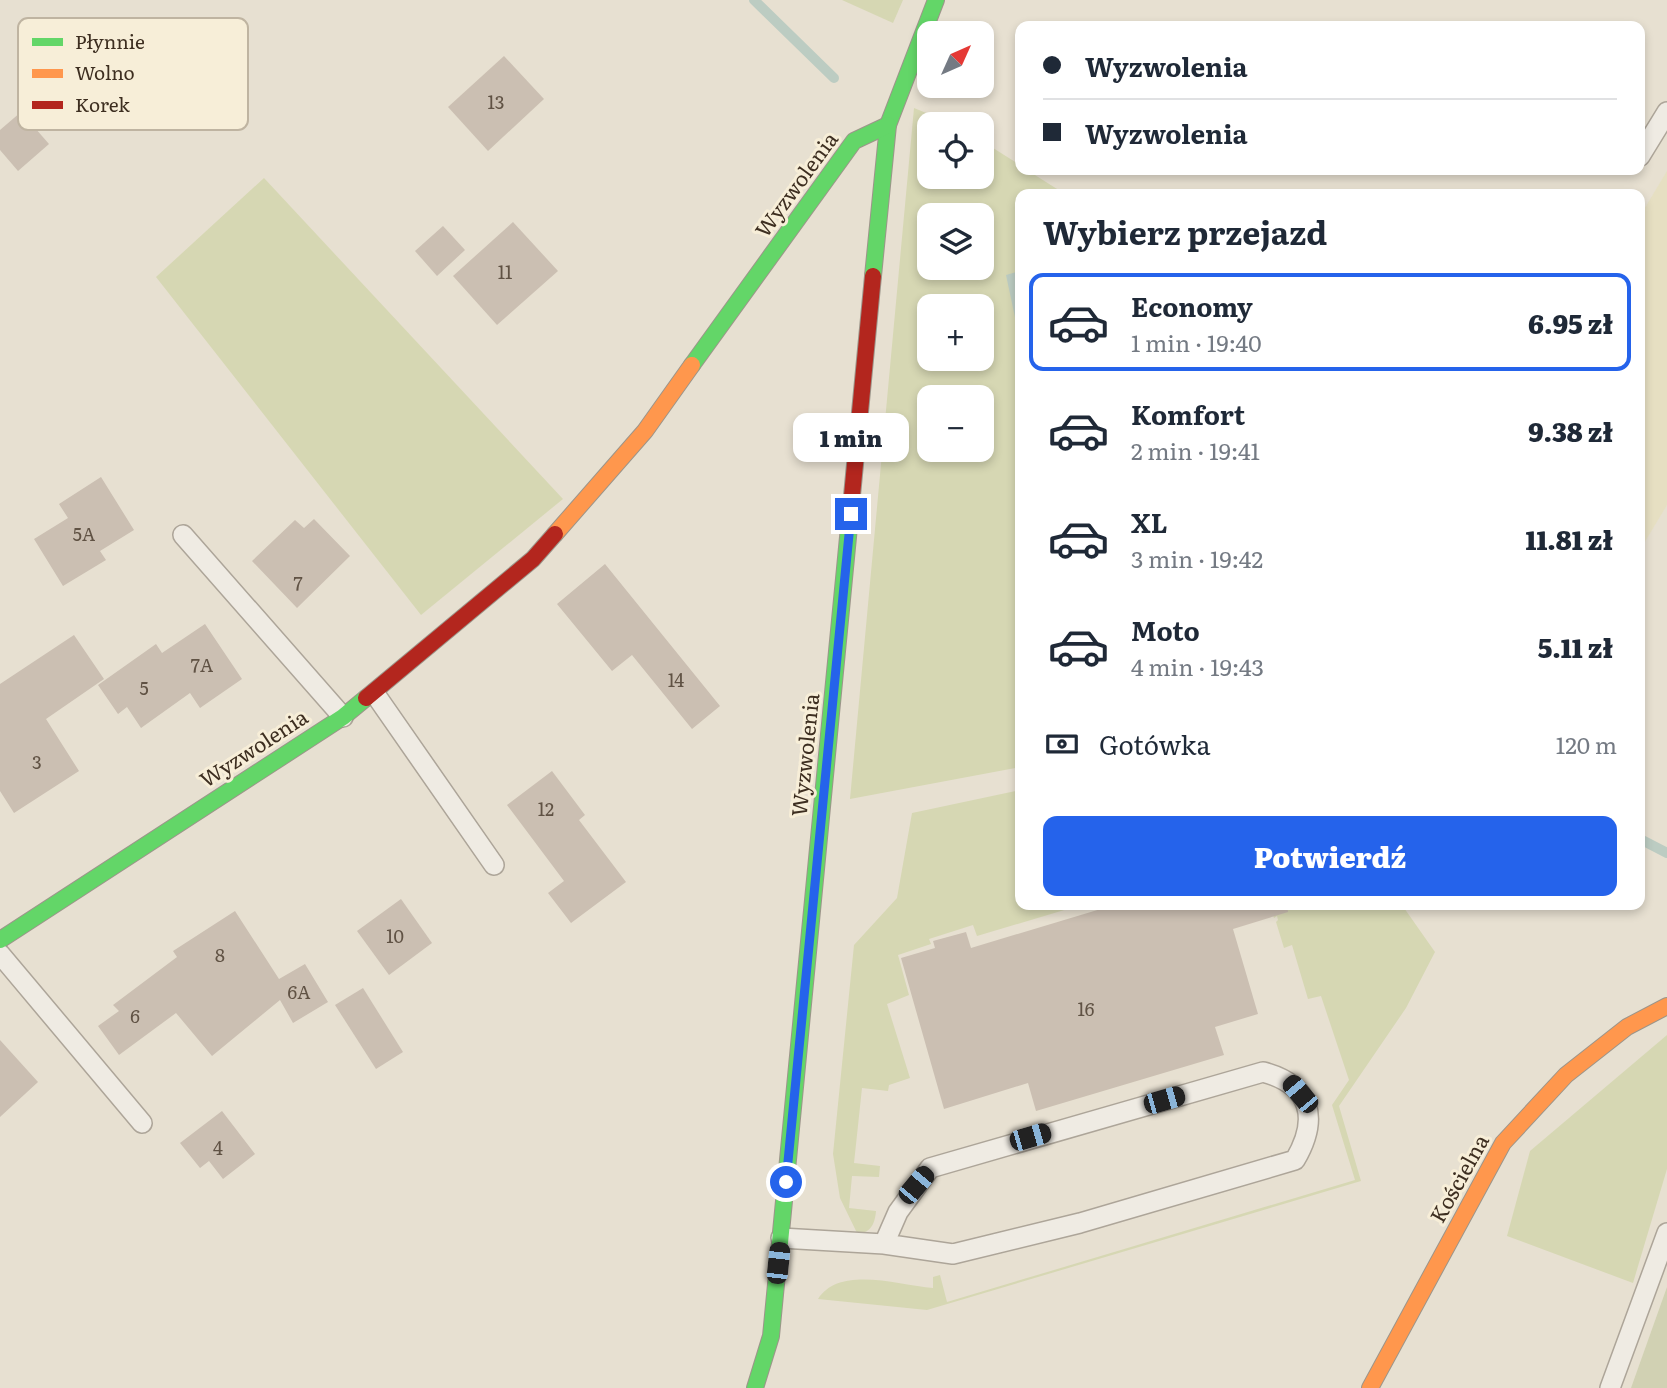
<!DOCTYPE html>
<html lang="pl">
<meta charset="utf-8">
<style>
body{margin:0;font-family:Literata,serif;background:#f2f2f3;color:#1f2937;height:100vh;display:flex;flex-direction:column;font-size:26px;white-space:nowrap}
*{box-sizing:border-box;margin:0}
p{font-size:23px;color:#747a83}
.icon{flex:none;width:38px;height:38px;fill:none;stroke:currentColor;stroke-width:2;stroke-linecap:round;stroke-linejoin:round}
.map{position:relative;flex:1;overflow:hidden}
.details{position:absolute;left:1015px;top:189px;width:630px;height:721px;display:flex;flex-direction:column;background:#fff;border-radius:14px;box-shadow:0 4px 10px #0003}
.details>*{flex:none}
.hud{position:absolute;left:1015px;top:21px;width:630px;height:154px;border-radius:14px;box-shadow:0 4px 10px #0003;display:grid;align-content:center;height:154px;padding:0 28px;background:#fff}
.needle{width:46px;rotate:45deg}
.buttons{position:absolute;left:917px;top:21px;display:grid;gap:14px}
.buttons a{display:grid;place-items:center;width:77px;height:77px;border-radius:14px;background:#fff;box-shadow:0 4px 10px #0003;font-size:35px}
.end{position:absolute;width:32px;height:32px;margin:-16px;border:9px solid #2563eb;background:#fff;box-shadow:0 0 0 4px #fff}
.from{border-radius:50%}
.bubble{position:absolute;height:49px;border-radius:14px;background:#fff;box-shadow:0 4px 10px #0003;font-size:23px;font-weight:800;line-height:49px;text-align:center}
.car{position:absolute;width:21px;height:42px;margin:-21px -10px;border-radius:9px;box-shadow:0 0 5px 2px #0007;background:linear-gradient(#222 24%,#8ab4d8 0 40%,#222 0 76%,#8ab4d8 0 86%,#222 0)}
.hud b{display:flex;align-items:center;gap:24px;height:66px;font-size:26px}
.hud b+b{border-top:2px solid #e0e1e3}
.hud i{width:18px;height:18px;background:#1f2937}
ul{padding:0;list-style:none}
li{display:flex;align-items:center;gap:21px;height:98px;margin:0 14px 10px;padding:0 14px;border:4px solid transparent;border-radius:14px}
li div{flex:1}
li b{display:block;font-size:26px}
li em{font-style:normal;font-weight:800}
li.selected{border-color:#2563eb}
li>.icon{width:63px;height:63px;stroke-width:1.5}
h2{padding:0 28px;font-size:32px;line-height:84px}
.pay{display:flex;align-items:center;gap:18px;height:77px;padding:0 28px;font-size:26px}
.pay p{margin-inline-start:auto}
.action{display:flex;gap:14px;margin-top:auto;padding:14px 28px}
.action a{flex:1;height:80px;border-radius:14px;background:#2563eb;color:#fff;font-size:28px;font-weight:800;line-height:80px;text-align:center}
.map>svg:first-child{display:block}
.farmland{fill:#e6dfc2}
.green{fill:#d6d7b3;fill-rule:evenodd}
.cemetery{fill:#d1d1b3}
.water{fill:#bcccc2}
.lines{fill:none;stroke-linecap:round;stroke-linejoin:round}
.stream{stroke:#bcccc2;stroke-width:10}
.building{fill:#cbbfb2}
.lane-casing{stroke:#ada599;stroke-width:22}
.fast-casing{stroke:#9c958a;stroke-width:18}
.slow-casing{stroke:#9c958a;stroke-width:18}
.jam-casing{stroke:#9c958a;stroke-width:18}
.lane{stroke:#efebe3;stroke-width:19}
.fast{stroke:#63d668;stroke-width:16}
.slow{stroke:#ff974d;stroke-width:16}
.jam{stroke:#b3261e;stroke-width:16}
.route{stroke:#2563eb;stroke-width:9}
.labels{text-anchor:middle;stroke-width:6;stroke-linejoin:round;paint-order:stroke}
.number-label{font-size:18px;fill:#605244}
.street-label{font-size:21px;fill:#3d2e20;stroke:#f7eed8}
.key{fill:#f7eed8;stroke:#bfb4a1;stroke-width:2}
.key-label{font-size:19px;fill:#3d2e20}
</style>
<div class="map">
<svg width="1667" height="1388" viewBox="0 0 1667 1388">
<rect width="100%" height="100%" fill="#e7e0d1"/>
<polygon class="farmland" points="1667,171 1667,505 1640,550 1640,216"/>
<g class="green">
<polygon points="842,0 903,0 893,23"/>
<path d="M914,108l39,16h-24v53h53v-36l38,24v5h7l38,24h-45v573l-170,32zM929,215h53v53h-53zM929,306h53v53h-53zM929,397h53v53h-53z"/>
<polygon points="264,178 563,499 421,615 156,277"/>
<path d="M1020,790v115h61l-104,31 -4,-11 -44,14 2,5 -33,11 11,40 -22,9 23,74 -21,7 -1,6 -26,-3 -8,75 26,3 -1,11 -27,-1 -3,32 27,3c-1,12 -5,23 -19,22l-17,-35 -7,-44 21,-209 43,-47 15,-85z"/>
<path d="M1270,905h132l33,47 -29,56 -67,98 22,75 -434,129 -109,-11c21,-34 81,-14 115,-11v-11l7,-2 7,27 408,-122 -23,-75 17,-25 -28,-84 -13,3 -16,-54 -8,3 -8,-26 2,-2 -1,-4 -3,2z"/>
<polygon points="1667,1035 1667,1169 1633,1283 1507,1236 1530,1151"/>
</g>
<polygon class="cemetery" points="1667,1287 1667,1388 1631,1388"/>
<polygon class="water" points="1020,271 1020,341 1006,275"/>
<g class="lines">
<g class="stream">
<polyline points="754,0 834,78"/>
<polyline points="1640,839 1667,853"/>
</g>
</g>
<g class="building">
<polygon points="504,56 544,99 488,151 448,107"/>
<polygon points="21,112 49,144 18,171 0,150 0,130"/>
<polygon points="513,222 558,271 497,325 453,276"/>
<polygon points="443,226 465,250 437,276 415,251"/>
<polygon points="101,477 134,530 100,551 106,560 63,586 34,539 68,518 59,504"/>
<polygon points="314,519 350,556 297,608 252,561 295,520 304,528"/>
<polygon points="605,564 720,706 692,729 632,655 612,671 557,604"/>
<polygon points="205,624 242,679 200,708 190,693 141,728 127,707 118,714 98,685 156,644 162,653"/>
<polygon points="74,635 104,679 46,719 79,771 14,813 0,791 0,684"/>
<polygon points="552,771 585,815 579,820 626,882 571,923 548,893 564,881 507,805"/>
<polygon points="401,899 432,943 389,975 357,931"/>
<polygon points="1114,905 1287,905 1288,912 1233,929 1258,1014 1215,1027 1224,1055 1036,1111 1028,1083 944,1109 901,958 935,948 933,941 966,932 971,948"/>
<polygon points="235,911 279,979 305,964 328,1002 293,1023 280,1000 212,1056 176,1013 119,1055 98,1026 119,1011 113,1005 177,957 173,951"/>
<polygon points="363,988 403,1052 376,1069 335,1005"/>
<polygon points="0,1040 38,1082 0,1117"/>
<polygon points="222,1111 255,1154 223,1179 209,1161 200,1168 180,1143"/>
</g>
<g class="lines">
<defs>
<g id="lane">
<polyline points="1640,156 1667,112"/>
<polyline points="183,535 343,717"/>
<polyline points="375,694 494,865"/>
<polyline points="0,954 142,1123"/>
<path d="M781,1238l103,6 69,10 127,-31 215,-63c24,-41 17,-75 -32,-88l-333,96 -32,44 -14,32"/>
<polyline points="1610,1388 1667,1233"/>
</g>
<g id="fast">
<polyline points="873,276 888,125 936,0"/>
<polyline points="692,365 854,141 888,125"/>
<polyline points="0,940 343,717 366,698"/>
<polyline points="755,1388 771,1336 851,506"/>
</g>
<g id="slow">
<polyline points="555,534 645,431 692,365"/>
<polyline points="1370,1388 1503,1143 1566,1075 1627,1027 1667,1006"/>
</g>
<g id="jam">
<polyline points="851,506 873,276"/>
<polyline points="366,698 533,559 555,534"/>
</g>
</defs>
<use href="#lane" class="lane-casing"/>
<use href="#fast" class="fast-casing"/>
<use href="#slow" class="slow-casing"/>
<use href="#jam" class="jam-casing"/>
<use href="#lane" class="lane"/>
<use href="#fast" class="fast"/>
<use href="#slow" class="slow"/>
<use href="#jam" class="jam"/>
</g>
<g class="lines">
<polyline class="route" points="786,1182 851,514"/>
</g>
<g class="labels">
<g class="number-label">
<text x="496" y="109">13</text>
<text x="505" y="279">11</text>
<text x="84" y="541">5A</text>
<text x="298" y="590">7</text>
<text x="202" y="672">7A</text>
<text x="676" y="687">14</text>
<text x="144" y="695">5</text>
<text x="37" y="769">3</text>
<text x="546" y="816">12</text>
<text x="395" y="943">10</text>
<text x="220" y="962">8</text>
<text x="299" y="999">6A</text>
<text x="1086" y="1016">16</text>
<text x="135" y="1023">6</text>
<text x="218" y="1155">4</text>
</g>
<g class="street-label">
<text transform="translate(797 185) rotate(-54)" y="7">Wyzwolenia</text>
<text transform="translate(254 749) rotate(-33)" y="7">Wyzwolenia</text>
<text transform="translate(806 755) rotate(-84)" y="7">Wyzwolenia</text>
<text transform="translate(1460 1179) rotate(-61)" y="7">Kościelna</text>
</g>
</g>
<rect x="18" y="18" width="230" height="112" rx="10" class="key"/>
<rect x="32" y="38" width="31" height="8" fill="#63d668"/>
<rect x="32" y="69" width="31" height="9" fill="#ff974d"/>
<rect x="32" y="101" width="31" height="8" fill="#b3261e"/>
<g class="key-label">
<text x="75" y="49">Płynnie</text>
<text x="75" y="80">Wolno</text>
<text x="75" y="112">Korek</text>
</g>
</svg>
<div class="buttons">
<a><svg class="needle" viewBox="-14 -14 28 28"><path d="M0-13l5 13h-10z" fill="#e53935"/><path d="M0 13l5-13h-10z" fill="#747a83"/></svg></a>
<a><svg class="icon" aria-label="locate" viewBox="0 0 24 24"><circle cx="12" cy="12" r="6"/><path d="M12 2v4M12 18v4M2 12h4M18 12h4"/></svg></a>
<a><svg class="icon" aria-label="layers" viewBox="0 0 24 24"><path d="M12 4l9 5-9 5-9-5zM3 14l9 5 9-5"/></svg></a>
<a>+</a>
<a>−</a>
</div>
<i class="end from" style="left:786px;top:1182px"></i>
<i class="end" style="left:851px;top:514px"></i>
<div class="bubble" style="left:793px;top:413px;width:116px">1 min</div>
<i class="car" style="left:1300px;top:1094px;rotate:320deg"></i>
<i class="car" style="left:1164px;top:1100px;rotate:74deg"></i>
<i class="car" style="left:1030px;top:1137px;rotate:74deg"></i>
<i class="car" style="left:916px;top:1185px;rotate:40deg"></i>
<i class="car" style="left:778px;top:1263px;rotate:6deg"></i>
<div class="hud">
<b><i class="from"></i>Wyzwolenia</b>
<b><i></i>Wyzwolenia</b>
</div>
<section class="details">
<h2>Wybierz przejazd</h2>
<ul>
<li class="selected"><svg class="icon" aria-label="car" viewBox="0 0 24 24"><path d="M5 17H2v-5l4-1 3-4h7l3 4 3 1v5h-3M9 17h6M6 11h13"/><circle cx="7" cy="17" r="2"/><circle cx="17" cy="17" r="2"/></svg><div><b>Economy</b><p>1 min · 19:40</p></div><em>6.95 zł</em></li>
<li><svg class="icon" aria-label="car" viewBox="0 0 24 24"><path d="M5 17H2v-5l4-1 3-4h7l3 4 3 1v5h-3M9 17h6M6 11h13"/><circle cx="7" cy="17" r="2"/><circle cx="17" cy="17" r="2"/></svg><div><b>Komfort</b><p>2 min · 19:41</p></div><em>9.38 zł</em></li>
<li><svg class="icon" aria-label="car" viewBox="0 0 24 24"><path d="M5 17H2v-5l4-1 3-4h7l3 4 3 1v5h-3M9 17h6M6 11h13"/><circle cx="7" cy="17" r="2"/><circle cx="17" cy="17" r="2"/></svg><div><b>XL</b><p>3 min · 19:42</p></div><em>11.81 zł</em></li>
<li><svg class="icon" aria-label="car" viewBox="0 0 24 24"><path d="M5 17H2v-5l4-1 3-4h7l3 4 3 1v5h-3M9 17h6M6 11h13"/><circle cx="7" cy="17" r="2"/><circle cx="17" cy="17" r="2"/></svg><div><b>Moto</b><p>4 min · 19:43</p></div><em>5.11 zł</em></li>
</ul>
<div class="pay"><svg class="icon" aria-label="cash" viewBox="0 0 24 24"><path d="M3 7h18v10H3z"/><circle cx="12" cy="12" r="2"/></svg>Gotówka<p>120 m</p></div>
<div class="action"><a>Potwierdź</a></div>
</section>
</div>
